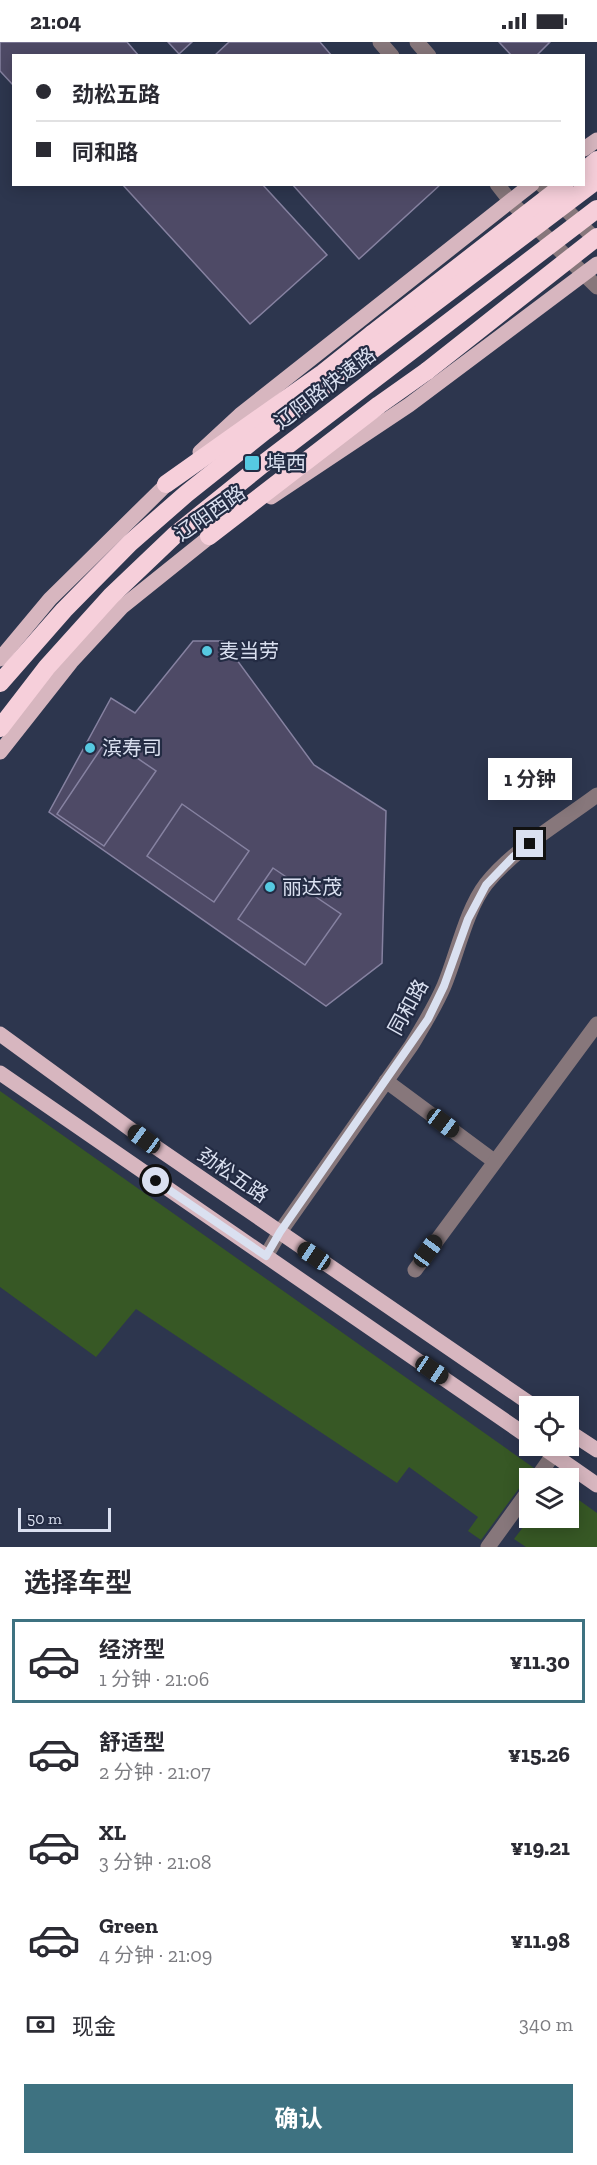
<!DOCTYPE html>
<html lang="zh">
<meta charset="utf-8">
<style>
body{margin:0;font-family:"Zilla Slab","Noto Sans SC",serif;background:#f2f2f3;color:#2b2b33;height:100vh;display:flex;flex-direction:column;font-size:22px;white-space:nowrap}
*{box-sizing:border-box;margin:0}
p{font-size:20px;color:#7c7c81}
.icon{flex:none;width:33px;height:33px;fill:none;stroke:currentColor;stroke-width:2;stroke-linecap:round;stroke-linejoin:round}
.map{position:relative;height:1505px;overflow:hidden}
.panel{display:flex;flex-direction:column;background:#fff;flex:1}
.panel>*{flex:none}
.top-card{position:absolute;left:12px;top:12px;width:573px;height:132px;border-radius:0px;box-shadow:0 3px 15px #0003;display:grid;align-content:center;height:132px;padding:0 24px;background:#fff}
.fabs{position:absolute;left:519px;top:1354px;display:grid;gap:12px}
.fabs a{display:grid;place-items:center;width:60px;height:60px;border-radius:0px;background:#fff;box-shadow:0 3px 15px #0003;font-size:30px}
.scale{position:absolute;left:18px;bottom:15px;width:93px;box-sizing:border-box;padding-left:6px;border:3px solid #dae0f0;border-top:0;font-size:16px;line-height:21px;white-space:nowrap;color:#dae0f0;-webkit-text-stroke:4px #232b43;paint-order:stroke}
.end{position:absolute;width:27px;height:27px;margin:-14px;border:8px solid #dae0f0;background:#111;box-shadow:0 0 0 3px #111}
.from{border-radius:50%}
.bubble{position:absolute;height:42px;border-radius:0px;background:#fff;box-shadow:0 3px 15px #0003;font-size:20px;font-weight:700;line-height:42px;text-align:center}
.car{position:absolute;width:18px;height:36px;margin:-18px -9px;border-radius:8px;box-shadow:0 0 4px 2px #0007;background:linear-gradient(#222 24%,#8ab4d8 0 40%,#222 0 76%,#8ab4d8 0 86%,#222 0)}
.top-card b{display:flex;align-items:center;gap:21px;height:57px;font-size:22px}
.top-card b+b{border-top:2px solid #e1e1e2}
.top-card i{width:15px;height:15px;background:#2b2b33}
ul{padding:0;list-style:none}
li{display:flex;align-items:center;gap:18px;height:84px;margin:0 12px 9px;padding:0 12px;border:3px solid transparent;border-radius:0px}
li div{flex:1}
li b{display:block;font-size:22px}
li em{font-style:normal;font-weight:700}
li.current{border-color:#3e7281}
li>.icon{width:54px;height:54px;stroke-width:1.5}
h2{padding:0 24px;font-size:27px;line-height:72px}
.pay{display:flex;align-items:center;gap:15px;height:66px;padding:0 24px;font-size:22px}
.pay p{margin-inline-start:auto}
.cta{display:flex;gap:12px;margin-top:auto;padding:12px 24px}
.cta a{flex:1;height:69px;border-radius:0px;background:#3e7281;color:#fff;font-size:24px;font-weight:700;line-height:69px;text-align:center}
.status{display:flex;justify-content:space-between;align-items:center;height:42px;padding:0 30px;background:#fff;direction:ltr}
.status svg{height:16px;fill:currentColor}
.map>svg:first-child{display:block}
.green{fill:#375825}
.building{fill:#4e4a66;stroke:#8682a1;stroke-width:1.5}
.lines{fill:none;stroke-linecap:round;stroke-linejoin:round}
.minor{stroke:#87777b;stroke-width:15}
.major{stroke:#d7b6bf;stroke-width:15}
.highway{stroke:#f6cfda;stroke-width:18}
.highway-bridge{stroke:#f6cfda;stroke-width:18}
.route{stroke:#dae0f0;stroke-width:8}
.poi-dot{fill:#56c9e1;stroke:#232b43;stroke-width:2}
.labels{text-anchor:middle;stroke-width:4.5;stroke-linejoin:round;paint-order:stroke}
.street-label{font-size:20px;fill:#dae0f0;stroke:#232b43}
.poi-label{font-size:20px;fill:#dae0f0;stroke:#232b43;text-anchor:start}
</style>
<div class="status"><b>21:04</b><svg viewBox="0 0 49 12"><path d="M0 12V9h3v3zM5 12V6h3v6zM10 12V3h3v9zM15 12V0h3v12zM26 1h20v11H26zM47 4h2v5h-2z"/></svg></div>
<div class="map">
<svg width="597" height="1505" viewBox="0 0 597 1505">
<rect width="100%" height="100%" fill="#2d364e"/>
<g class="green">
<polygon points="0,1049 534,1426 481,1498 468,1489 478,1475 409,1425 397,1441 136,1267 96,1315 0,1245"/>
<polygon points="569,1451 597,1471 597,1505 526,1505 514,1497 530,1476 568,1476"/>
</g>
<g class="building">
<polygon points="0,0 127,0 139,14 14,14 14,44 0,29"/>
<polygon points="168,0 192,0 179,12"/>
<polygon points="229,0 320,0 332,14 214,14"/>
<polygon points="499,0 550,0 536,14 512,14"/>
<polygon points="122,142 262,142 327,213 250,282"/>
<polygon points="292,142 441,142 359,217"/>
<polygon points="193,599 223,599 314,723 386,769 382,921 326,964 49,770 111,656 135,671"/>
<polygon points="108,696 156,729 104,804 57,772"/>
<polygon points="182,762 249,809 214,860 147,814"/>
<polygon points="273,826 341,872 305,923 238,877"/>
</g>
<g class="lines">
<g class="minor">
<polyline points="380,0 392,14"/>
<polyline points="417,0 429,14"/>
<polyline points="497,142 511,160 597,245"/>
<polyline points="541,142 597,199"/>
<polyline points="386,1039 494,1119"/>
<path d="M266,1214l14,-24 131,-186c12,-20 24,-39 33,-60 13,-31 22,-76 42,-102 28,-35 75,-62 111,-89"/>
<polyline points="415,1228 597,982"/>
<polyline points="536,1437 553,1413"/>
<polyline points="488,1505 530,1447"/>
</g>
<g class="major">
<polyline points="584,107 597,98"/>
<polyline points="200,410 240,373 532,142"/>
<polyline points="271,455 409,363 597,222"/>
<polyline points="0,617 50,557 174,435"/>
<polyline points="0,710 71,620 122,565 218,488"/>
<polyline points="0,992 144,1097 535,1365"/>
<polyline points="0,1031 530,1396"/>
<polyline points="568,1389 597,1408"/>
<polyline points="541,1404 597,1443"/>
</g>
<g class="highway">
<polyline points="584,129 597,118"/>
<polyline points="166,442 323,331 372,292"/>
<polyline points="209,494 379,363 427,329"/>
</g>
<g class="highway-bridge">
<polyline points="372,292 565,142"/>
<polyline points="427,329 597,195"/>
<polyline points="0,641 64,568 130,501 186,452 265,389 597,138"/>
<polyline points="0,686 47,625 111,554 175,493 263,422 597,167"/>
</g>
</g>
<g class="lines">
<polyline class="route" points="156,1139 266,1214 280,1190 428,977 444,944 468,877 486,843 513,815 530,802"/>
</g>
<g class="poi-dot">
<rect x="244" y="413" width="16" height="16" rx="3"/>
<circle cx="207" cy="609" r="6"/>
<circle cx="90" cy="706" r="6"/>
<circle cx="270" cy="845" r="6"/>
</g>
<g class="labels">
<g class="street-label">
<text transform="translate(325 346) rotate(-37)" y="7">辽阳路快速路</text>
<text transform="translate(210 471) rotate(-35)" y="7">辽阳西路</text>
<text transform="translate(408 965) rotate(-61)" y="7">同和路</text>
<text transform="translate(233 1133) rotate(34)" y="7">劲松五路</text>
</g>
<g class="poi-label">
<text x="266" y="428">埠西</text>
<text x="219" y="616">麦当劳</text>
<text x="102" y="713">滨寿司</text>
<text x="282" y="852">丽达茂</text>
</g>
</g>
</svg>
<div class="fabs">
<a><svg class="icon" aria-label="locate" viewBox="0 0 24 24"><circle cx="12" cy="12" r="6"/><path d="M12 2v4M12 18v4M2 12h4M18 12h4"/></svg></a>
<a><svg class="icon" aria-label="layers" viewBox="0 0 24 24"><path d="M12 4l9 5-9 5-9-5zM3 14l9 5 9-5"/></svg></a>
</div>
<div class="scale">50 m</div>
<i class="end from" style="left:156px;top:1139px"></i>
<i class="end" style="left:530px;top:802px"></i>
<div class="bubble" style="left:488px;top:716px;width:84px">1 分钟</div>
<i class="car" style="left:443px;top:1081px;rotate:127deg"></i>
<i class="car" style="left:144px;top:1097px;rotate:306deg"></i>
<i class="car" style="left:428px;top:1209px;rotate:36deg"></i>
<i class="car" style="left:314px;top:1214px;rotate:304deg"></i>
<i class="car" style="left:432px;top:1328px;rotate:124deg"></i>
<div class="top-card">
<b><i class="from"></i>劲松五路</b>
<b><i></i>同和路</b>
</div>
</div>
<section class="panel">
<h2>选择车型</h2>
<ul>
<li class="current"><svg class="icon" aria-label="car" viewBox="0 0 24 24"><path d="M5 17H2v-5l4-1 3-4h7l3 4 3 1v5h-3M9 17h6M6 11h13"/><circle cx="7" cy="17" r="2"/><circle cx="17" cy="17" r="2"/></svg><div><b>经济型</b><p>1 分钟 · 21:06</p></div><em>¥11.30</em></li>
<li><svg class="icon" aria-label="car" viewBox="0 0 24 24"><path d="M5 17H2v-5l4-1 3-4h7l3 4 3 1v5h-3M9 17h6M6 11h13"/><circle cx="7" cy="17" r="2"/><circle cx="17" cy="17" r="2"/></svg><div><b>舒适型</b><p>2 分钟 · 21:07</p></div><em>¥15.26</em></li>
<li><svg class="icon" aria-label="car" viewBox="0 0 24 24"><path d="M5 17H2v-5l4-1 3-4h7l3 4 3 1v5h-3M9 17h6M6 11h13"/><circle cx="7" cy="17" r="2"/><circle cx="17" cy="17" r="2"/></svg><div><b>XL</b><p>3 分钟 · 21:08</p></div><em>¥19.21</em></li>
<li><svg class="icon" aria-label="car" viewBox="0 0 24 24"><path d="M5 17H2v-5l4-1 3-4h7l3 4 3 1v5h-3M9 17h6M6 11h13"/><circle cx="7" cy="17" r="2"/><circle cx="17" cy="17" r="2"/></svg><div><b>Green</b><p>4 分钟 · 21:09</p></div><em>¥11.98</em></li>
</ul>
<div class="pay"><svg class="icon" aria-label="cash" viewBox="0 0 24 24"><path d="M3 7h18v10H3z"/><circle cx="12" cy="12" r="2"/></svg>现金<p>340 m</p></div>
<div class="cta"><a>确认</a></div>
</section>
